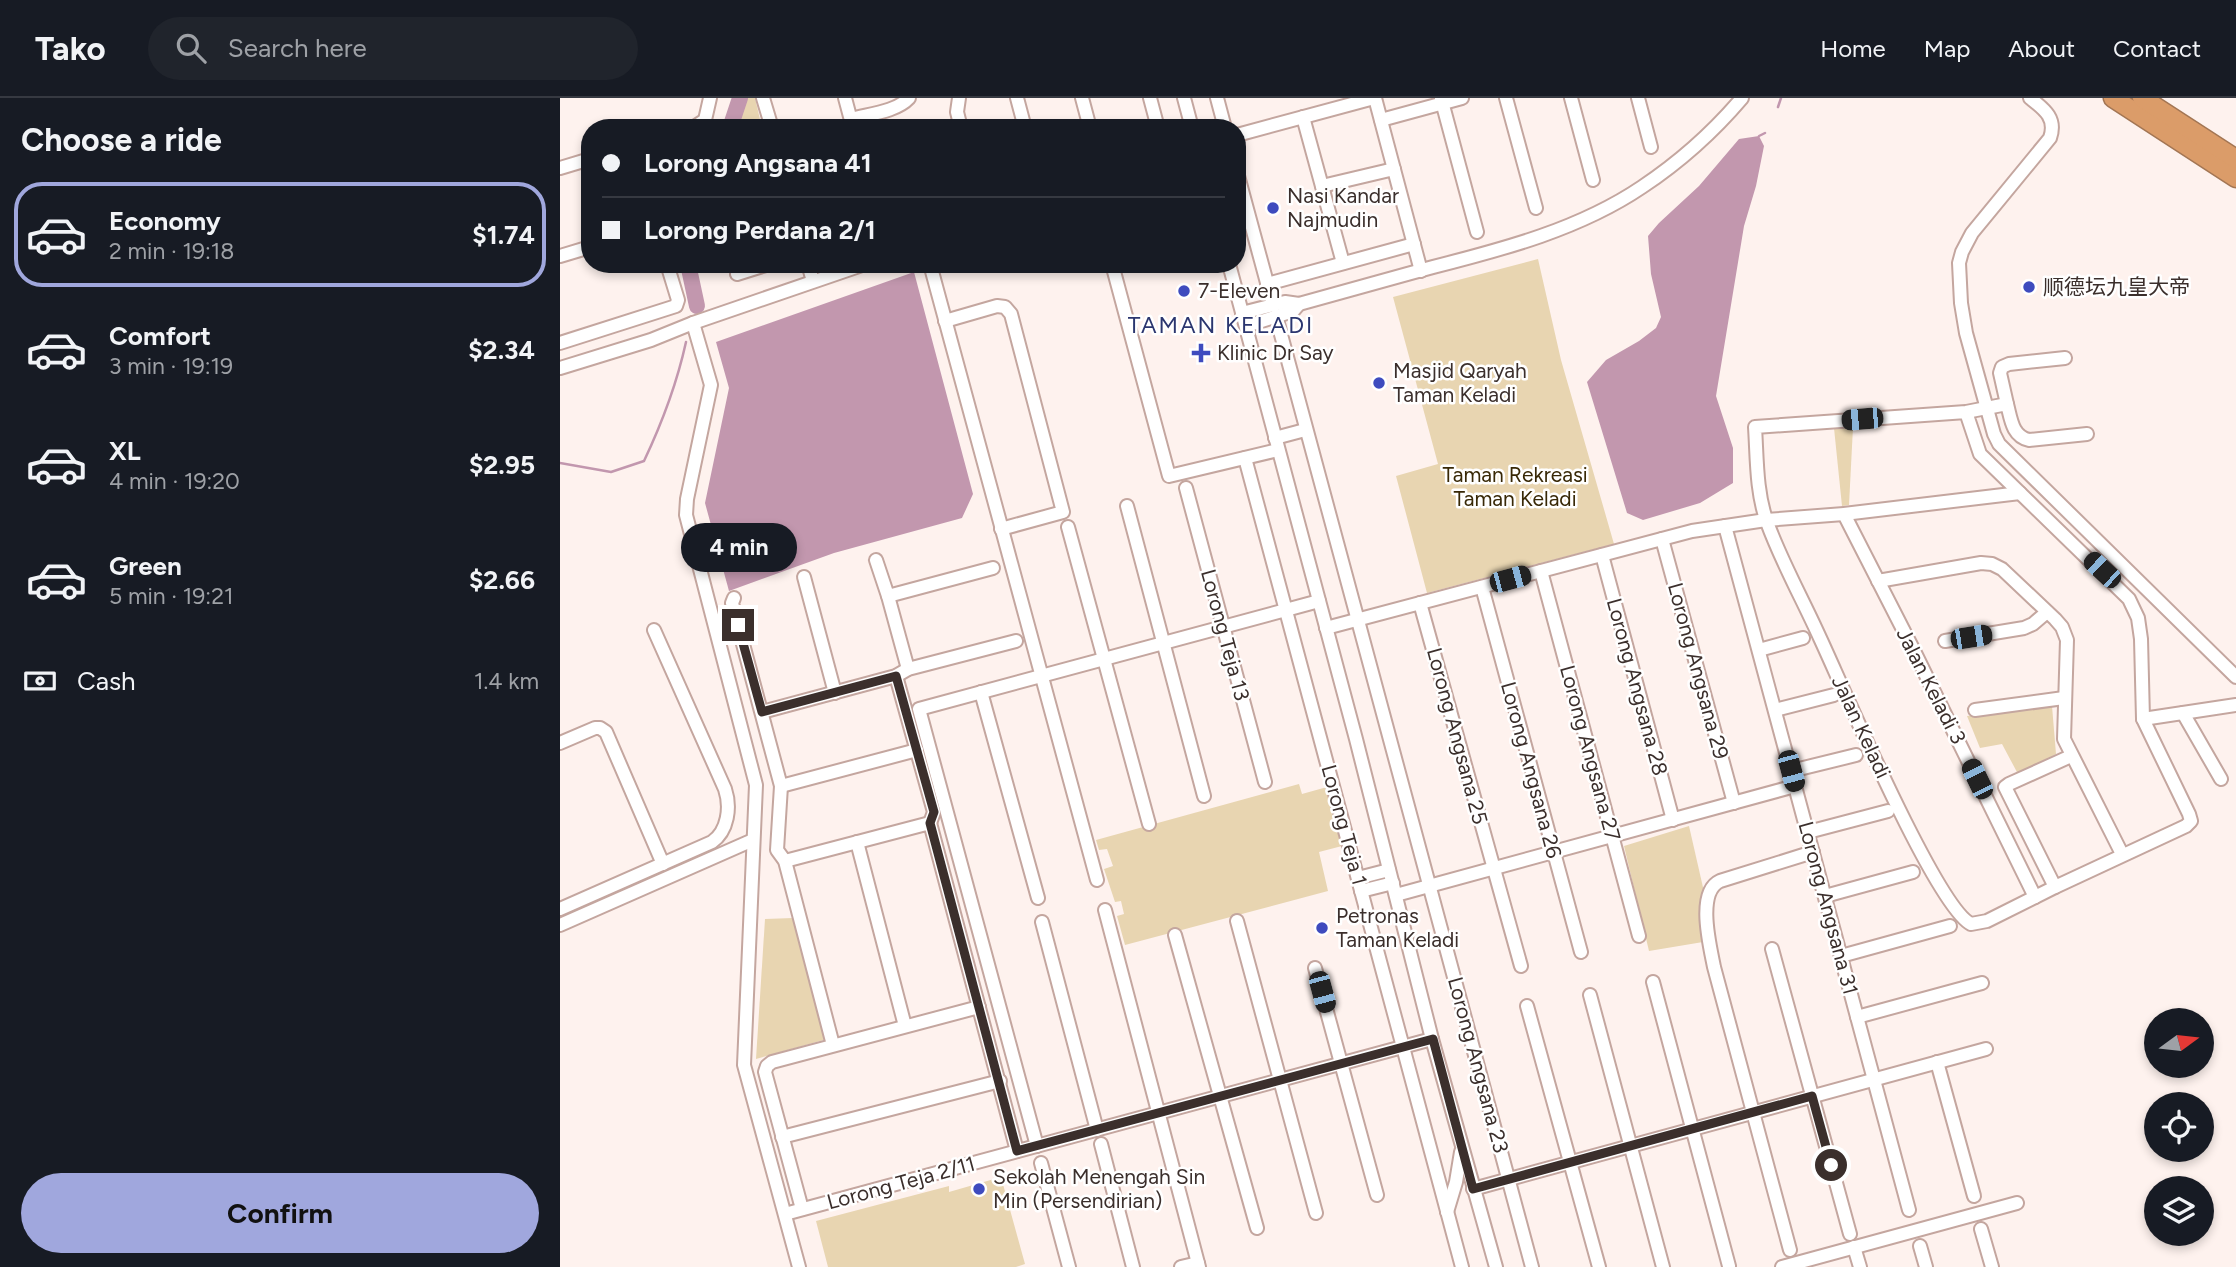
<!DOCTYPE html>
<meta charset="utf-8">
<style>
body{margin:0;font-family:Figtree,"Noto Sans SC",sans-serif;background:#20242c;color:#f1f3f6;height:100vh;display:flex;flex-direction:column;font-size:26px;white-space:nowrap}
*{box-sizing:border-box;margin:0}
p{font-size:23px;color:#9ea1a6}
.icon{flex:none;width:38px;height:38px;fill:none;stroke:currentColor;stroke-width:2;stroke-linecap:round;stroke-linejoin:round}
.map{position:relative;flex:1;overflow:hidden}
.side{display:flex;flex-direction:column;background:#171b24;width:560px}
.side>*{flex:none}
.hud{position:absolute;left:21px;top:21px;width:665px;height:154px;border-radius:28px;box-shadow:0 4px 10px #0003;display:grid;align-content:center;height:154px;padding:0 21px;background:#171b24}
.needle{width:46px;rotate:75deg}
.tools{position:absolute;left:1584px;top:910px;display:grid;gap:14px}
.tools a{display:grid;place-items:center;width:70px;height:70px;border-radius:50%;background:#171b24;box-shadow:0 4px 10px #0003;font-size:35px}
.end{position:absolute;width:32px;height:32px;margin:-16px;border:9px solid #3b2f2c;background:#fff;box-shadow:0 0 0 4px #fff}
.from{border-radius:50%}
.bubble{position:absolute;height:49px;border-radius:24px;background:#171b24;box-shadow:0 4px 10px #0003;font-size:23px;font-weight:700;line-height:49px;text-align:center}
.car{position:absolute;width:21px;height:42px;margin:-21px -10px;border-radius:9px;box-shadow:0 0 5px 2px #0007;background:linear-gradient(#222 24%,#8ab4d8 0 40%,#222 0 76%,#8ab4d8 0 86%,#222 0)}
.hud b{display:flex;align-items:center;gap:24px;height:66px;font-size:26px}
.hud b+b{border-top:2px solid #363941}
.hud i{width:18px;height:18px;background:#f1f3f6}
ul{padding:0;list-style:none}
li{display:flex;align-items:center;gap:21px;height:105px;margin:0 14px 10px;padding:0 7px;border:4px solid transparent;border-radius:28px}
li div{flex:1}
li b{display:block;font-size:26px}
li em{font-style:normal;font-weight:700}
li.current{border-color:#a0a7dd}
li>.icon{width:63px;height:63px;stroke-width:1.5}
h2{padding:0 21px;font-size:32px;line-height:84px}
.pay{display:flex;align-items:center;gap:18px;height:77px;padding:0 21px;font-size:26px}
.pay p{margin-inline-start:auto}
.primary-button{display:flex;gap:14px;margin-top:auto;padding:14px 21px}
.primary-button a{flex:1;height:80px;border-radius:42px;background:#a0a7dd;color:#111;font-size:28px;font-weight:700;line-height:80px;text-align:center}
header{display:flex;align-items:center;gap:42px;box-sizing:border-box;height:98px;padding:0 35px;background:#171b24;border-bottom:2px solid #363941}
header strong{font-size:33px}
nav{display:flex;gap:38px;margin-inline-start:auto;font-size:24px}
.search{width:490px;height:63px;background:#20242c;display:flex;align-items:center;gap:18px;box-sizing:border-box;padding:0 24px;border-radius:38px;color:#9ea1a6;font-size:26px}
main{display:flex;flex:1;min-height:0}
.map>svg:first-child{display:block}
.green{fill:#e8d5b1}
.water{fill:#c297ae}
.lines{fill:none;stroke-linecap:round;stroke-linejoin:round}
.stream{stroke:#c297ae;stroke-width:2.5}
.river{stroke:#c297ae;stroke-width:16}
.minor-casing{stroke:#c4a69f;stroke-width:16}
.highway-casing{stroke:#a37654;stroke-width:21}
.minor{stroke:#fff;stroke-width:12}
.highway{stroke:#db9c69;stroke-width:18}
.route{stroke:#3b2f2c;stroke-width:9}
.poi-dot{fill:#3e4bbe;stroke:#fff;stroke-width:2.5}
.labels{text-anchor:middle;stroke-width:5;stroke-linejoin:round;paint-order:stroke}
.poi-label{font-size:21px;fill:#3b2f2c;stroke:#fff;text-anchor:start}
.park-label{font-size:21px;fill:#382806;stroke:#fff}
.street-label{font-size:21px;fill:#3b2f2c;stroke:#fff}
.neighbourhood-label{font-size:23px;letter-spacing:2px;fill:#2b366f;stroke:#fff}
</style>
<header>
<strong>Tako</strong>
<div class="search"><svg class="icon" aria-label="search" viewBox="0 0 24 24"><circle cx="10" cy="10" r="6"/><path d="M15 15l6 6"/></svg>Search here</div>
<nav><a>Home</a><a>Map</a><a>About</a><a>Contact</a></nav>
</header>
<main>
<section class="side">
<h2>Choose a ride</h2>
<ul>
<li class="current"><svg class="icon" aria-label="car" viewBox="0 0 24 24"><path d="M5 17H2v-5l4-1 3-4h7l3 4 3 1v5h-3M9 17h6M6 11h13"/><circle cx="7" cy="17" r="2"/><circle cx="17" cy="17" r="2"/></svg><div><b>Economy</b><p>2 min · 19:18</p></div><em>$1.74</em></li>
<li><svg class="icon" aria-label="car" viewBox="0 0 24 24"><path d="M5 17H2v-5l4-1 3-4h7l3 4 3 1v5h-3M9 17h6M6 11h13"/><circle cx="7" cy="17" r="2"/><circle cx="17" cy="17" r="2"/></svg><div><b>Comfort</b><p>3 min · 19:19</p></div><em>$2.34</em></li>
<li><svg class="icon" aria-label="car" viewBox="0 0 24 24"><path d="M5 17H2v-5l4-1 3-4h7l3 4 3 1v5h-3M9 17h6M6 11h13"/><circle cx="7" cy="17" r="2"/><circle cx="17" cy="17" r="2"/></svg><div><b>XL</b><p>4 min · 19:20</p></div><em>$2.95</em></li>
<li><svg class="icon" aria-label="car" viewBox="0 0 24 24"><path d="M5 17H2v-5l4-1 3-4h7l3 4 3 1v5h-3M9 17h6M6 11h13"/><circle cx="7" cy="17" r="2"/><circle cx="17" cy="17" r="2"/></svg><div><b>Green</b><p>5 min · 19:21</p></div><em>$2.66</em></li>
</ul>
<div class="pay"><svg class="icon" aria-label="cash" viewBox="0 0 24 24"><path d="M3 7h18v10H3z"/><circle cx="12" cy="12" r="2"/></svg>Cash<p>1.4 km</p></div>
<div class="primary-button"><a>Confirm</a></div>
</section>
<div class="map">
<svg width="1676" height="1169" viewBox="0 0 1676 1169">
<rect width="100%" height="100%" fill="#fef2ee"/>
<g class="green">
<polygon points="182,0 195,0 202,30 173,30"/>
<polygon points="978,161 1001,262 1054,446 867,495 836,378 878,366 833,199"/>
<polygon points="1293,329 1289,407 1282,408 1274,330"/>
<polygon points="1492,608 1496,656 1458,676 1442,646 1420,650 1407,618"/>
<polygon points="739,686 742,696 767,689 782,748 759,754 768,793 565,847 557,818 564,816 561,803 555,804 544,771 553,768 547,751 539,752 536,742"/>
<polygon points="1129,728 1155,842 1089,853 1064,748"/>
<polygon points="233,820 267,941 196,961 205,821"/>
<polygon points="441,1079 465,1166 456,1169 268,1169 256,1123 389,1088 389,1094"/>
</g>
<g class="water">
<polygon points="1199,38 1204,48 1196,88 1184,128 1156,298 1173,350 1173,385 1140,405 1083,422 1067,415 1027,284 1046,262 1079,243 1096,230 1101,219 1091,176 1088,138 1099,125 1139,88 1179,41"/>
<polygon points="354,174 413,396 402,420 274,455 169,493 145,405 169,290 156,244"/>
</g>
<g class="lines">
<g class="stream">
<polyline points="1218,9 1221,0"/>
<polyline points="1199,38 1205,35"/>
<path d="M0,365l51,9 33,-11c18,-38 33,-78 42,-119"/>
</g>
<g class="river">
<polyline points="170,30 180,0"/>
<polyline points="128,166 137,208"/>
</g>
<defs>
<g id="minor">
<polyline points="203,0 212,30"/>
<polyline points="285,0 293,30"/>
<polyline points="399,0 397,14 401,30"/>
<polyline points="457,0 465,30"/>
<polyline points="522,0 530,30"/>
<polyline points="590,0 598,30"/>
<polyline points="624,0 632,30"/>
<polyline points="657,0 665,30"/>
<polyline points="815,0 861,173"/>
<polyline points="881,0 917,134"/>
<polyline points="946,0 976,110"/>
<polyline points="1011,0 1033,82"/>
<polyline points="1078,0 1091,49"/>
<path d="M1470,0c14,11 27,20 20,40l-78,95 -10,19 -3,11 2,40 5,30 28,101 5,10 237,233"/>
<polyline points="743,19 783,165"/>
<path d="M291,21c18,-5 45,-7 58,-21"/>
<polyline points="821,22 902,0"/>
<polyline points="133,30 145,22 150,0"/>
<polyline points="677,37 814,0"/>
<polyline points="0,70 30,61"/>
<polyline points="677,74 713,207"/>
<polyline points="762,88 834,71"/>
<polyline points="0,158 30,149"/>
<polyline points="248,166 253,183"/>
<polyline points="370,166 537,782"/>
<polyline points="552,166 609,378 718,352"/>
<polyline points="669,166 796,641 872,941 936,1169"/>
<polyline points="177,176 209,166"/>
<polyline points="707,186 854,146"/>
<path d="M682,215l43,-11 14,2c44,-12 89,-25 134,-37 71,-18 147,-38 209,-80 36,-24 72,-56 100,-89"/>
<polyline points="716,218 972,1169"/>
<polyline points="385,223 437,208 445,209 451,216 503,414 441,431"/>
<polyline points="133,225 151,287 127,401 126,417 196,687 184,967 239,1169"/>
<polyline points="686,228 733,213 739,206"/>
<polyline points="0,245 116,208 118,202 107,166"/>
<polyline points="0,270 91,242 133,225 305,166"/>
<polyline points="1447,306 1440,275 1442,269 1449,266 1505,260"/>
<path d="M1406,314l14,42 149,145 9,19 3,21 2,80 46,95 2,7 -5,5 -131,61 -68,34 -16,3c-35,-17 -129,-239 -151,-286 -17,-38 -39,-77 -53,-116 -11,-30 -10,-65 -12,-95l211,-15 41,-8c4,15 5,32 22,36l58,-6"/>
<polyline points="715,340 745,332"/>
<polyline points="685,360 902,1169"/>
<polyline points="626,390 705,684"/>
<polyline points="567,408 644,698"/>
<polyline points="1284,416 1353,551 1475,799"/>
<polyline points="1165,428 1349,1112"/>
<polyline points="508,429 589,726"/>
<polyline points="1102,441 1174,705"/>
<polyline points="1042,457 1113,722"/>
<polyline points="316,462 328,498 348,571"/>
<polyline points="981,473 1079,838"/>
<polyline points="244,479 275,595"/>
<polyline points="1318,483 1421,465 1432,466 1442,471 1495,521 1502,529 1507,542 1504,641 1562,756"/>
<polyline points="922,489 1021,854"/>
<polyline points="328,498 433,470"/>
<polyline points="174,500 172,505 221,688 217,752 225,763 273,947"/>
<polyline points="860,505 961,868"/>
<polyline points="766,530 1132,433 1206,422 1284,416 1460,395"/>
<polyline points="1385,543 1464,530 1473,526 1487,514"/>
<polyline points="1199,552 1243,540"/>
<polyline points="336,578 374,714 370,725"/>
<polyline points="421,594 478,800"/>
<polyline points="1215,612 1274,597"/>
<polyline points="1415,612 1504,600"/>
<polyline points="202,614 336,578 348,571 456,543"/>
<polyline points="1623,615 1661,681"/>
<polyline points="1583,621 1676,607"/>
<polyline points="0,645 35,630 40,630 46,634 103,766"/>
<polyline points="1231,673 1296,657"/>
<polyline points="221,688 357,652"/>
<polyline points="1248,734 1328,713"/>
<polyline points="297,744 345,928"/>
<polyline points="225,763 370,725 457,1053"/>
<polyline points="798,780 829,772"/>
<polyline points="1495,789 1445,689 1449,686 1511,658"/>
<polyline points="801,793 833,785"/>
<polyline points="836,797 1235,688"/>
<polyline points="1265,798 1353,774"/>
<path d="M0,811l152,-67c16,-11 19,-35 13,-53l-71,-159"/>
<polyline points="545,812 639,1169"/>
<polyline points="677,823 756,1115"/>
<polyline points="482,824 537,1032"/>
<polyline points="0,827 193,742"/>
<polyline points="615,837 697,1130"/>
<polyline points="1212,851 1290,1136"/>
<polyline points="1281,858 1390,828"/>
<polyline points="755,870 817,1097"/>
<polyline points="1093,884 1169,1168"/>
<polyline points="1030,897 1103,1169"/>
<polyline points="967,908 1039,1169"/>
<polyline points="1297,919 1422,885"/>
<polyline points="1377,964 1414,1098"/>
<polyline points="222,1039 440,983"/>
<polyline points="541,1046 573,1169"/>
<polyline points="477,1048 359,611 759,503"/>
<polyline points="481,1065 509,1169"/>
<polyline points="913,1091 1426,951"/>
<polyline points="242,1111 205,974 207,968 212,964 419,909"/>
<polyline points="887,1114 896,1084 901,1054"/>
<polyline points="225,1116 872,941"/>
<polyline points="1421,1131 1432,1169"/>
<polyline points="1360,1148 1366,1169"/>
<polyline points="1294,1149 1300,1169"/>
<path d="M1230,1152l-76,-283c-4,-21 -18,-75 6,-86l93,-29"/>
<polyline points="621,1169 638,1165"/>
<polyline points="1222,1169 1457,1105"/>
</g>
<g id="highway">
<polyline points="1553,0 1676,80"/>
<polyline points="1582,0 1676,61"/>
</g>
</defs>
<use href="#minor" class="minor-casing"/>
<use href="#highway" class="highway-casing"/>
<use href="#minor" class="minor"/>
<use href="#highway" class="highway"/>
</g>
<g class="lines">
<polyline class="route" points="178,527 202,614 336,578 374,714 370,725 457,1053 873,941 913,1091 1252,998 1271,1067"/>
</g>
<g class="poi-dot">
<circle cx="713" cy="110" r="7"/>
<circle cx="1469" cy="189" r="7"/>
<circle cx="624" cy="193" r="7"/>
<path d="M637.5 244.5h7v7h7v7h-7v7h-7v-7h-7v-7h7z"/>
<circle cx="819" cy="285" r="7"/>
<circle cx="762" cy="830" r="7"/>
<circle cx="419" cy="1091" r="7"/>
</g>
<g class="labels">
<g class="poi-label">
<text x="727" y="105">Nasi Kandar<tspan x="727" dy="24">Najmudin</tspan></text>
<text x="1483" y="196">顺德坛九皇大帝</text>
<text x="638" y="200">7-Eleven</text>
<text x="657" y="262">Klinic Dr Say</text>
<text x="833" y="280">Masjid Qaryah<tspan x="833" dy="24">Taman Keladi</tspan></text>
<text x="776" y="825">Petronas<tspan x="776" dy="24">Taman Keladi</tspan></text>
<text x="433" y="1086">Sekolah Menengah Sin<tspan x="433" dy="24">Min (Persendirian)</tspan></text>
</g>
<g class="park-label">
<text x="955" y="384">Taman Rekreasi<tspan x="955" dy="24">Taman Keladi</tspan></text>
</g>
<g class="street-label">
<text transform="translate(665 537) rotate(75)" y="7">Lorong Teja 13</text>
<text transform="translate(1138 573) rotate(75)" y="7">Lorong Angsana 29</text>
<text transform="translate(1371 588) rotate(63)" y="7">Jalan Keladi 3</text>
<text transform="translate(1077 589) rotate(75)" y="7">Lorong Angsana 28</text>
<text transform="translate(1301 629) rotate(65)" y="7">Jalan Keladi</text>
<text transform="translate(897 638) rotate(75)" y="7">Lorong Angsana 25</text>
<text transform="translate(1030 655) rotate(75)" y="7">Lorong Angsana 27</text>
<text transform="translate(971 672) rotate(75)" y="7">Lorong Angsana 26</text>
<text transform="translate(784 727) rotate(75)" y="7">Lorong Teja 1</text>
<text transform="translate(1268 810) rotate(75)" y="7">Lorong Angsana 31</text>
<text transform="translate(918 967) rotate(75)" y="7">Lorong Angsana 23</text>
<text transform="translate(341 1085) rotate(-15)" y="7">Lorong Teja 2/11</text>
</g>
<g class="neighbourhood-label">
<text x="661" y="235">TAMAN KELADI</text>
</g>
</g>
</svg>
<div class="tools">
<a><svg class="needle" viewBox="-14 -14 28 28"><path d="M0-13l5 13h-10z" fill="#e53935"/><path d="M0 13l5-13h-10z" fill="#9ea1a6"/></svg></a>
<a><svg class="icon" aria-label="locate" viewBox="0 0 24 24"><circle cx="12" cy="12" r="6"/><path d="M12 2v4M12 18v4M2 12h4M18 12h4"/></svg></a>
<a><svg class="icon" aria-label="layers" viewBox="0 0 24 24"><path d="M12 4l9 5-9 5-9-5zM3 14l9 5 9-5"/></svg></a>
</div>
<i class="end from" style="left:1271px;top:1067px"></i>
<i class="end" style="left:178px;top:527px"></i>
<div class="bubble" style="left:121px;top:425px;width:116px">4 min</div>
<i class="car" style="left:1302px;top:321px;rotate:265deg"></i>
<i class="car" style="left:1542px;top:472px;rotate:313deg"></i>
<i class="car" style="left:950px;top:481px;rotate:75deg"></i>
<i class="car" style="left:1411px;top:539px;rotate:81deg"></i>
<i class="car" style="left:1231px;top:673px;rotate:165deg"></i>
<i class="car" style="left:1417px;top:681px;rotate:334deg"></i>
<i class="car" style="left:762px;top:894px;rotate:165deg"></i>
<div class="hud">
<b><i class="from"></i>Lorong Angsana 41</b>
<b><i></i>Lorong Perdana 2/1</b>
</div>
</div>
</main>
